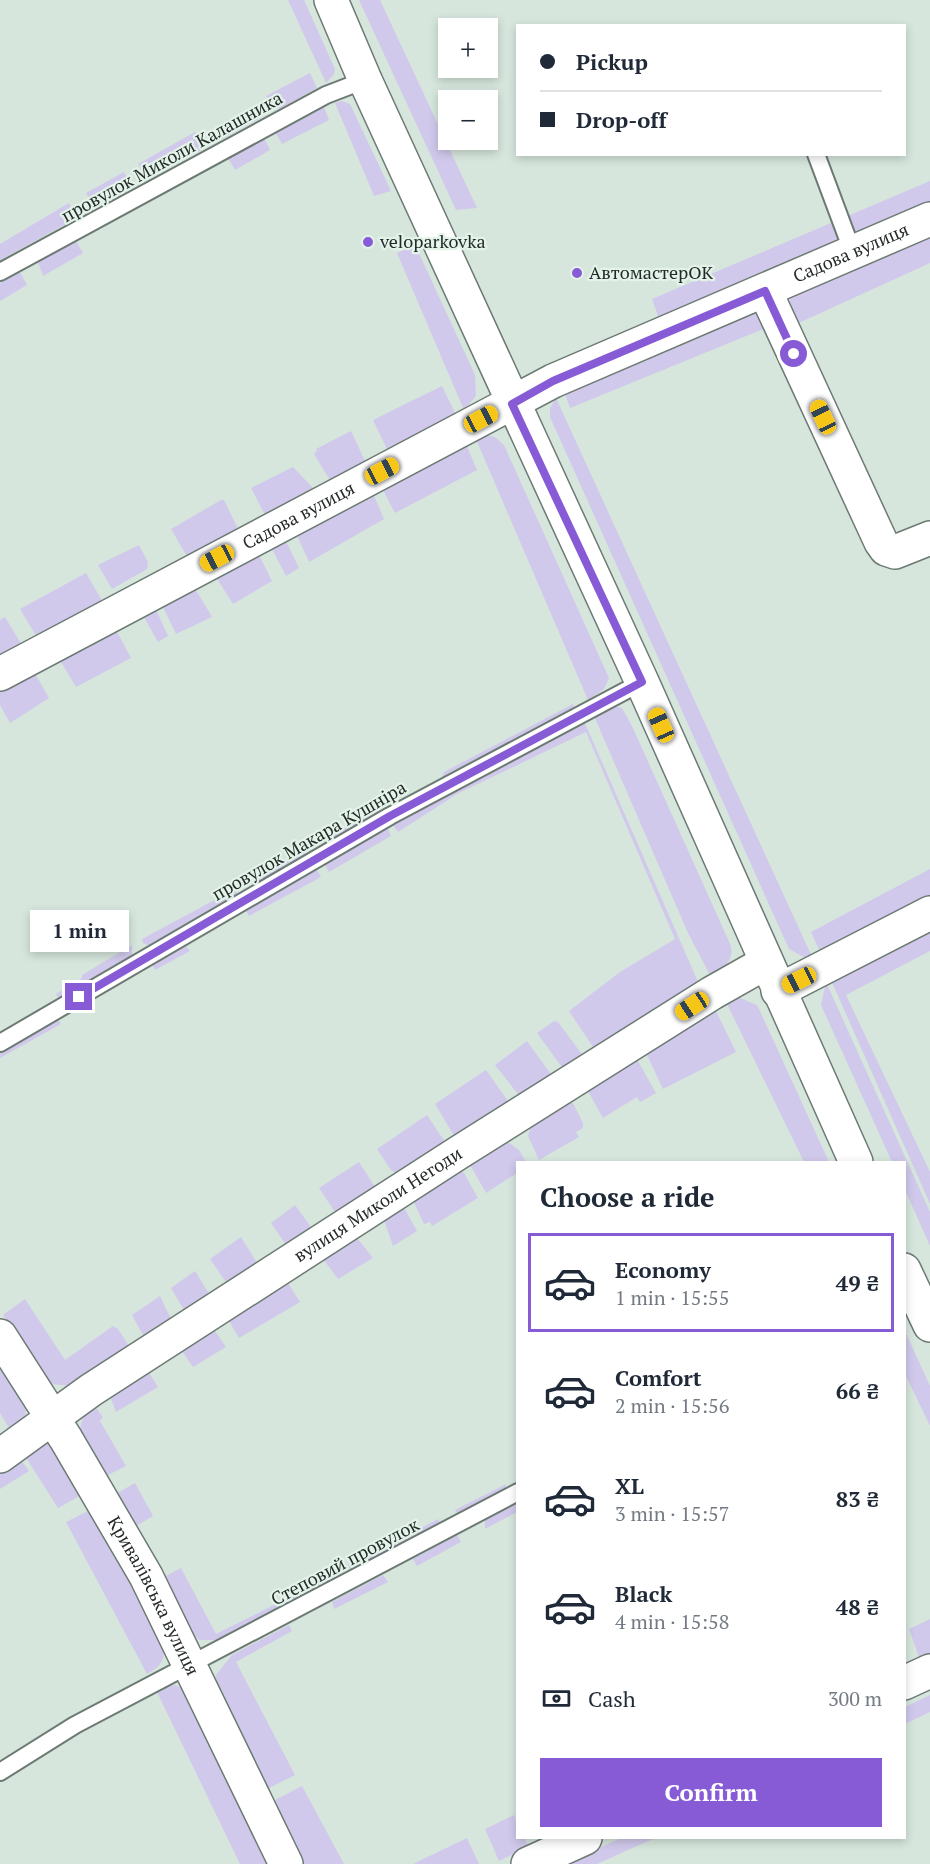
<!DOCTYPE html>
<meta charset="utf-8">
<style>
body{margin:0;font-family:"PT Serif",serif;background:#f2f2f3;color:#1f2937;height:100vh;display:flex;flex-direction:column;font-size:22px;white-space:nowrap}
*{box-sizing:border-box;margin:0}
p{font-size:20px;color:#747a83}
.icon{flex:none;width:33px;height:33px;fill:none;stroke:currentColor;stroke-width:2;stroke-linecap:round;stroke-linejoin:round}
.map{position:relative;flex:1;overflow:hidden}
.details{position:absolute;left:516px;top:1161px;width:390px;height:678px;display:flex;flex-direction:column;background:#fff;border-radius:0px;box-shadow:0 3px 9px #0003}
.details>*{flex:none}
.top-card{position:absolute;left:516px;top:24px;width:390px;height:132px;border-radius:0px;box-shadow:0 3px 9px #0003;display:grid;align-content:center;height:132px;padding:0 24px;background:#fff}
.buttons{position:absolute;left:438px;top:18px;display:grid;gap:12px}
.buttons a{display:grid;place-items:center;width:60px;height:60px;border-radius:0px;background:#fff;box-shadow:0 3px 9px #0003;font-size:30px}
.end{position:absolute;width:27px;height:27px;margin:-14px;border:8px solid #865bd5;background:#fff;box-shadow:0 0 0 3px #fff}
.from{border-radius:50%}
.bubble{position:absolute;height:42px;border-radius:0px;background:#fff;box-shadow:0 3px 9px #0003;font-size:20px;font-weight:600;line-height:42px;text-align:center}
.car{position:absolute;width:18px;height:36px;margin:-18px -9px;border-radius:8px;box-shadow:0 0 4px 2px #0007;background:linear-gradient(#f5c518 24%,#345 0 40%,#f5c518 0 76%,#345 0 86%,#f5c518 0)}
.top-card b{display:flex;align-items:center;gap:21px;height:57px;font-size:22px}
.top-card b+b{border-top:2px solid #e0e1e3}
.top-card i{width:15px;height:15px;background:#1f2937}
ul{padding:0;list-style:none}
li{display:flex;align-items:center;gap:18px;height:99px;margin:0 12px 9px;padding:0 12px;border:3px solid transparent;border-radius:0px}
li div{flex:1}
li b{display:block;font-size:22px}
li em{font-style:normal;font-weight:600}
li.current{border-color:#865bd5}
li>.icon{width:54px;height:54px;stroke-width:1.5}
h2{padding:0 24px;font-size:27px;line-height:72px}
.pay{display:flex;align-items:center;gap:15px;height:66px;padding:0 24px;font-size:22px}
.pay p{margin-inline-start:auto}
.button{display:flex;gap:12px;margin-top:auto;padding:12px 24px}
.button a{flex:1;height:69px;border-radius:0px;background:#865bd5;color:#fff;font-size:24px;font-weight:600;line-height:69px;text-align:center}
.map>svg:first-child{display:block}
.green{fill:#d1c9eb}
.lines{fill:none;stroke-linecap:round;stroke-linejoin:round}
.service-casing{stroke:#6c7a73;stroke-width:20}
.minor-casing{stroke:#6c7a73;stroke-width:36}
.secondary-casing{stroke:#6c7a73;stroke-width:36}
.service{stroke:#fff;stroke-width:16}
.minor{stroke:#fff;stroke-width:33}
.secondary{stroke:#fff;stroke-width:33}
.route{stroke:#865bd5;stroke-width:8}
.poi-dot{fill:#865bd5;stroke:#e3f3ea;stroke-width:2}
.labels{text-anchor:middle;stroke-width:4.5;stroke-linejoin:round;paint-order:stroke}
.street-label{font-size:18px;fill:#242a27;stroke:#e3f3ea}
.poi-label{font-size:18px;fill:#242a27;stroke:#e3f3ea;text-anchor:start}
</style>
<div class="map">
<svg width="930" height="1864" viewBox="0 0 930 1864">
<rect width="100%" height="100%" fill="#d6e6dd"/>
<g class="green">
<polygon points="288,0 304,0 335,69 334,74 326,83"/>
<polygon points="359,0 380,0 477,208 456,210"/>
<polygon points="310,73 317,88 279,109 266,96"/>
<polygon points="342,101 350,104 391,191 374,196 335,103"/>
<polygon points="254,107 260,118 221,140 215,127"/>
<polygon points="324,107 329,120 282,144 275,132"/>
<polygon points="195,132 205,148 146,180 138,164"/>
<polygon points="264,138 270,150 235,170 228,158"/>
<polygon points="124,172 132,188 95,208 86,193"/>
<polygon points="930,181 930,205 660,322 652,299"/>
<polygon points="69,203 75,219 0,260 0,244"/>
<polygon points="930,234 930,263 790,327 787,306 792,296"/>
<polygon points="76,241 83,253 43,276 38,262"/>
<polygon points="408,248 417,249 475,375 476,396 464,410 397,253"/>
<polygon points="20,272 27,285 0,301 0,283"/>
<polygon points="754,309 773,325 570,408 564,391"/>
<polygon points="442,386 456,415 388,451 373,420"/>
<polygon points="556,398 813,959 807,959 789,949 550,417 550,408"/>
<polygon points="351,431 366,463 331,482 314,454 317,451 316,449"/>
<polygon points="487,435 495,437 504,445 609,678 604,689 588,700 475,437"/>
<polygon points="465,442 477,470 395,513 381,486"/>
<polygon points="293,467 315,490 266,517 251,488"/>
<polygon points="372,491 384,519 309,562 295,531"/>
<polygon points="221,500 224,500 239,531 188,558 171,529"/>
<polygon points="284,537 299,568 286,576 271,547"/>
<polygon points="139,545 148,562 147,569 112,589 98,565"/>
<polygon points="258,553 272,581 233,604 214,574"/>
<polygon points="86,573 104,604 38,639 20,609"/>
<polygon points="193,585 212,617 176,634 160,601"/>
<polygon points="154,605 168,636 158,642 141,612"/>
<polygon points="5,617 23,647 0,660 0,620"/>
<polygon points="114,626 131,658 76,687 58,657"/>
<polygon points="33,670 49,698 10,723 0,705 0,688"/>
<polygon points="573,704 574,707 441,780 444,772"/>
<path d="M615,706l7,2 10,18 99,220c3,16 -8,23 -20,31l-23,-44 -94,-217z"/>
<polygon points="584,721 699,984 595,1050 569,1011 620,972 675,939 586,732 457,794 398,832 392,824"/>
<polygon points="378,809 377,816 325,846 322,841"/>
<polygon points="387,827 391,836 329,872 324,863"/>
<polygon points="304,851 307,856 259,885 256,878"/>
<polygon points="316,868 321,877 249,916 245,909"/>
<polygon points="930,869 930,899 822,956 811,932"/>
<polygon points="235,889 239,897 153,947 143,943 142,939"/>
<polygon points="930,928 930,951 846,995 930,1172 930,1204 831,980"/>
<polygon points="184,944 190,951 155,970 151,962"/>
<polygon points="132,945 132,959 60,1001 56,994 82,978 82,975"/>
<polygon points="826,982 930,1212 930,1246 905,1190 904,1162 892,1162 821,1005"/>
<polygon points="740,998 757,1005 760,1011 829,1162 804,1162 726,1002"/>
<polygon points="715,1009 736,1052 663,1089 645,1051"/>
<polygon points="57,1017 61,1024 0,1058 0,1051"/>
<polygon points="554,1021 558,1022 584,1057 564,1070 537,1033"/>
<polygon points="527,1041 553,1077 521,1098 495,1065"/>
<polygon points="635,1056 656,1093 640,1102 637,1097 603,1118 589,1093 590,1085"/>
<polygon points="486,1070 510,1104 456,1139 435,1104"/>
<polygon points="568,1102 573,1103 583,1123 583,1128 576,1132 579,1137 539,1160 528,1136 532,1122"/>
<polygon points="427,1115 447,1145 400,1175 391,1170 377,1149"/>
<polygon points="504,1139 519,1150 526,1162 518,1162 517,1173 486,1193 468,1161"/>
<polygon points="359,1162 377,1190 337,1215 319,1188"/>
<polygon points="457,1168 464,1173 478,1198 432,1226 430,1222 424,1224 411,1196"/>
<polygon points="401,1202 417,1231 393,1246 382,1214"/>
<polygon points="295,1205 311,1227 309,1234 286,1245 271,1223"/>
<polygon points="353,1233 373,1258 338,1279 320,1255"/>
<polygon points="241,1237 259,1266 228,1285 210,1259"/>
<polygon points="195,1271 208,1292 205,1299 184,1310 171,1288"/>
<polygon points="285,1278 300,1302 239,1338 226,1316"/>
<polygon points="160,1296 172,1321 144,1337 132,1315"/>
<polygon points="25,1299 65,1360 113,1326 118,1329 129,1346 71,1386 51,1384 3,1315"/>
<polygon points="904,1329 930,1386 930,1426 905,1374"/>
<polygon points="215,1331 226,1347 193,1367 182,1351"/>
<polygon points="0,1362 27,1404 24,1422 11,1431 0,1413"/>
<polygon points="146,1368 158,1387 116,1412 110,1396"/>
<polygon points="94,1405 103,1417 100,1421 126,1466 104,1477 79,1432 83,1417"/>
<polygon points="43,1442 53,1444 83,1494 58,1508 23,1453"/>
<polygon points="18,1456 29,1471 0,1489 0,1468"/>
<polygon points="135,1483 153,1516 133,1528 114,1495"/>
<polygon points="506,1484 506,1490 458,1515 455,1510"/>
<polygon points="517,1503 517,1512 485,1529 485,1520"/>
<path d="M92,1509l38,68 34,69c1,15 -4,21 -17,28l-81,-152z"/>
<polygon points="438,1519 441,1524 396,1548 393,1543"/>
<polygon points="457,1535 461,1542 417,1566 413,1559"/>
<polygon points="386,1546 389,1552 351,1572 348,1565"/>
<polygon points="181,1568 216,1634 276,1604 279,1610 217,1640 199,1640 192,1633 162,1578"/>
<polygon points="339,1570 343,1576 284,1607 281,1601"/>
<polygon points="383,1575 388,1582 334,1609 332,1602"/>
<polygon points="930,1619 930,1656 920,1660 909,1629"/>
<polygon points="289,1625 292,1631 236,1662 295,1775 267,1789 217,1690 216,1675 232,1655"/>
<polygon points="174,1685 185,1689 271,1864 240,1864 156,1690"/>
<polygon points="930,1695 930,1712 905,1724 905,1707"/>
<polygon points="302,1786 344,1864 304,1864 273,1801"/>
<polygon points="514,1815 517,1823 518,1838 524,1838 529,1847 499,1861 485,1829"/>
<polygon points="467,1838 479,1864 413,1864"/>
<polygon points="621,1838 655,1838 597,1864 564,1864"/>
</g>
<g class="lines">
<defs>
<g id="service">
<polyline points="816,154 853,253"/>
<polyline points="0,272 326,95 365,80"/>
<polyline points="0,1043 390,816 642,682"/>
<polyline points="0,1772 75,1725 518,1492"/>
</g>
<g id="minor">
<polyline points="765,291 881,542 886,549 895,552 930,538"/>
<path id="s1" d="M0,674l553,-293 377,-162"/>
<polyline points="778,991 930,913"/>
<path id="s2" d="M0,1336l66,103 80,137 140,288"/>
<path id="s3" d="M0,1456l91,-66 367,-237 254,-160 53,-30"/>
<polyline points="904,1683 930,1671"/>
<polyline points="528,1864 585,1838"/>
</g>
<g id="secondary">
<polyline points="331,0 365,80 642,682 856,1162"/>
<polyline points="904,1270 930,1325"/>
</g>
</defs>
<use href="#service" class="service-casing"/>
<use href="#minor" class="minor-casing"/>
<use href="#secondary" class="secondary-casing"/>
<use href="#service" class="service"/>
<use href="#minor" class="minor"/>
<use href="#secondary" class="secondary"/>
</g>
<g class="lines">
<polyline class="route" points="79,997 390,816 642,682 512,404 553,381 765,291 794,354"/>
</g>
<g class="poi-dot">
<circle cx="368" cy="242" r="6"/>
<circle cx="577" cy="273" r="6"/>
</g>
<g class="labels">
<g class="street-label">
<text transform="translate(172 157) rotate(-29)" y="6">провулок Миколи Калашника</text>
<text dy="6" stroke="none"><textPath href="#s1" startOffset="950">Садова вулиця</textPath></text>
<text dy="6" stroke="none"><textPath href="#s1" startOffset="338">Садова вулиця</textPath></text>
<text transform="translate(309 841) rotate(-30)" y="6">провулок Макара Кушніра</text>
<text dy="6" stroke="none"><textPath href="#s3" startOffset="454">вулиця Миколи Негоди</textPath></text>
<text transform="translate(345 1562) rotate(-28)" y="6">Степовий провулок</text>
<text dy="6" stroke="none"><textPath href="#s2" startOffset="302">Кривалівська вулиця</textPath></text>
</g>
<g class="poi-label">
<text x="380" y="248">veloparkovka</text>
<text x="589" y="279">АвтомастерОК</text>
</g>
</g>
</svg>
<div class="buttons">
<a>+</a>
<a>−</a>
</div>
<i class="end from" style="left:794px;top:354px"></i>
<i class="end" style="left:79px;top:997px"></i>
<div class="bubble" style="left:30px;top:910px;width:99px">1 min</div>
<i class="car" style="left:823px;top:417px;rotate:335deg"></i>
<i class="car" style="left:481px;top:419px;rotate:62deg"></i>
<i class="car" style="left:382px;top:471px;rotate:62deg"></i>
<i class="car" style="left:217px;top:558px;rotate:242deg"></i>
<i class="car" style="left:661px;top:725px;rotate:336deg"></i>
<i class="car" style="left:799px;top:980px;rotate:244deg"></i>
<i class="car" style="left:692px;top:1006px;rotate:237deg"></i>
<div class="top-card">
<b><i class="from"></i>Pickup</b>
<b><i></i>Drop-off</b>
</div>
<section class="details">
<h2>Choose a ride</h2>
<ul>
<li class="current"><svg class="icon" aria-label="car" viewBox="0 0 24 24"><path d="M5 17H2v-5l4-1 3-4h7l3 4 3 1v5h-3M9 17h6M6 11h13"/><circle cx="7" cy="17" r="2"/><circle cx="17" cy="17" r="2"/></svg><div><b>Economy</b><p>1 min · 15:55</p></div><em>49 ₴</em></li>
<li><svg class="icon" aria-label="car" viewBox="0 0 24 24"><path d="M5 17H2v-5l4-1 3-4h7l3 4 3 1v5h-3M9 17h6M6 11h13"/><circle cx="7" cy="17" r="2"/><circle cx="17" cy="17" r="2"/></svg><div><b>Comfort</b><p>2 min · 15:56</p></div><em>66 ₴</em></li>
<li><svg class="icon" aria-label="car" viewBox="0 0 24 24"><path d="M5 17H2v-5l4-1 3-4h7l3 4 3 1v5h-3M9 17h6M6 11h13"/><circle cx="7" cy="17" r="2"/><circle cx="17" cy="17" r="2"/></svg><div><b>XL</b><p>3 min · 15:57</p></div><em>83 ₴</em></li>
<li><svg class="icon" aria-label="car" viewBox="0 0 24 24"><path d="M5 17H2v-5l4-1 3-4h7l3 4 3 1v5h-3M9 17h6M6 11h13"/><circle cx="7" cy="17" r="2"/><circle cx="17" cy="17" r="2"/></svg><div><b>Black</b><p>4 min · 15:58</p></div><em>48 ₴</em></li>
</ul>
<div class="pay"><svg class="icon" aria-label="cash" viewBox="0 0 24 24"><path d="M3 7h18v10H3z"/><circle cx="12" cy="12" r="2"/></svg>Cash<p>300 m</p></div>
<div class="button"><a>Confirm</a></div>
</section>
</div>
